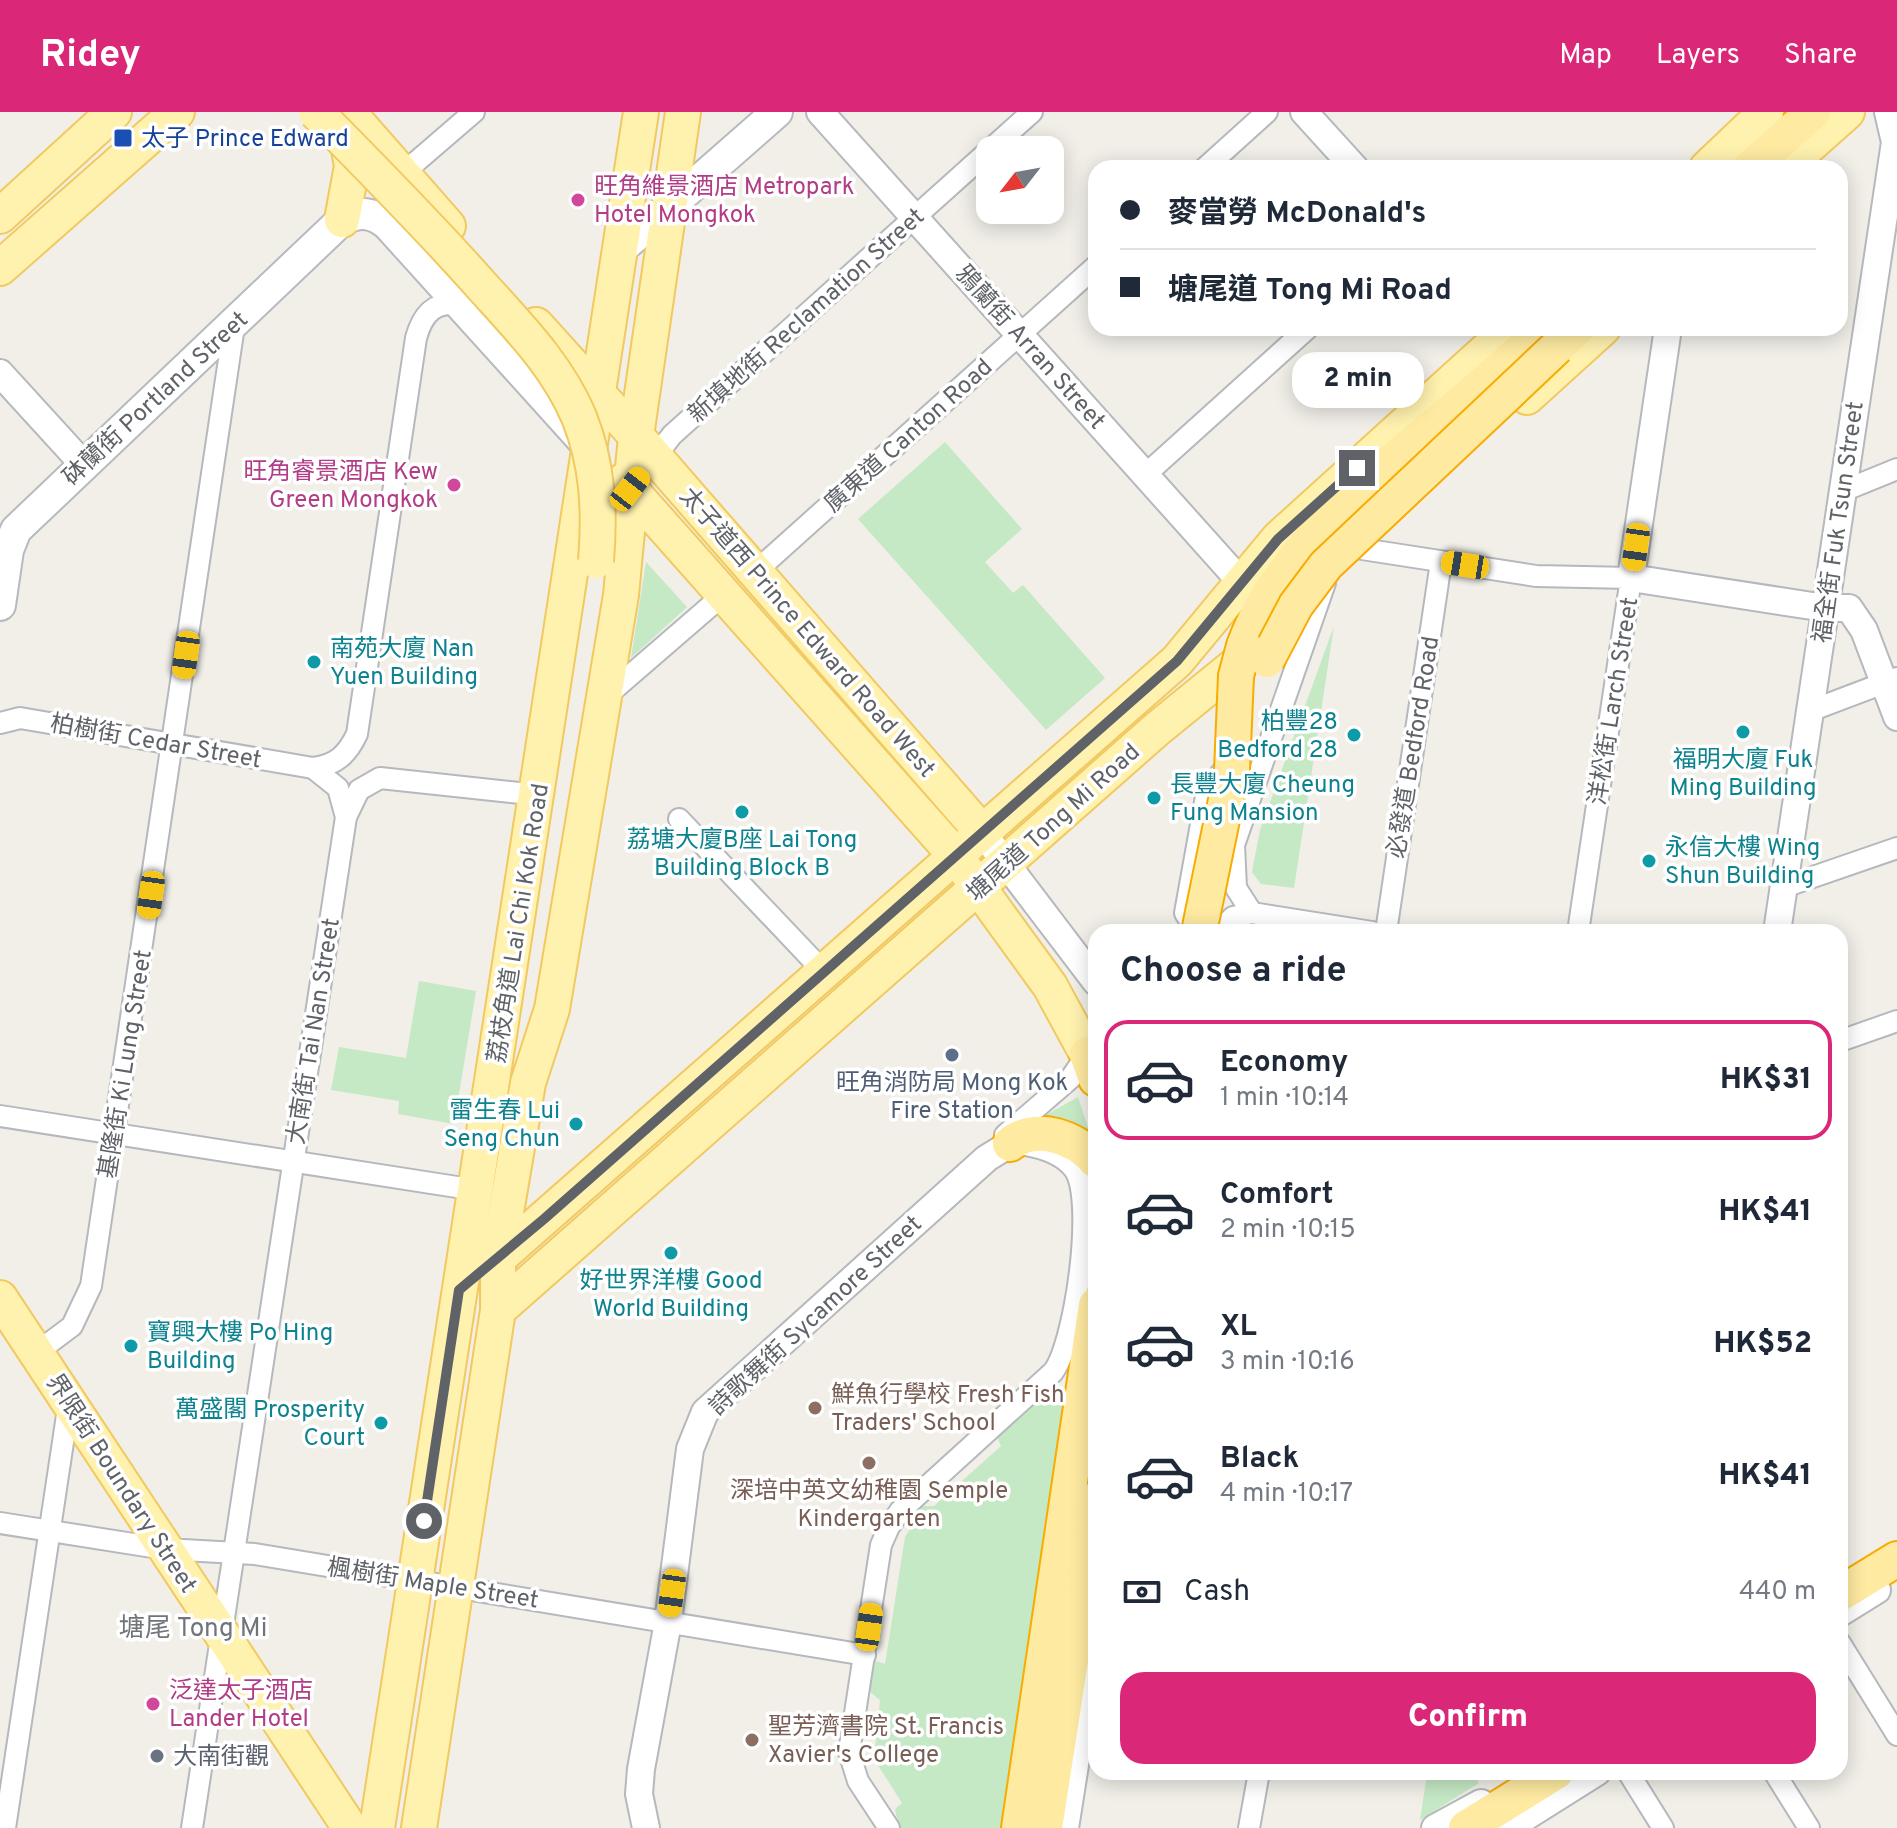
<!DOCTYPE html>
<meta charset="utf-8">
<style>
body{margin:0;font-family:Overpass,"Noto Sans TC",sans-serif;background:#f2f2f3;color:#1f2937;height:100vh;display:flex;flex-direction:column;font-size:30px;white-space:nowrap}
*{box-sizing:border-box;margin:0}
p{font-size:26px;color:#747a83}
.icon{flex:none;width:44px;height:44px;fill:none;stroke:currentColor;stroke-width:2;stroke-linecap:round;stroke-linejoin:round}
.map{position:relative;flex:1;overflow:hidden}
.drawer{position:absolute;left:1088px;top:812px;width:760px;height:856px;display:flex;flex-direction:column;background:#fff;border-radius:24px;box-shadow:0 4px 20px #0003}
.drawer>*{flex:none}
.banner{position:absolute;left:1088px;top:48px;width:760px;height:176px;border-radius:24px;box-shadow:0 4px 20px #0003;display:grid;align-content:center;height:176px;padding:0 32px;background:#fff}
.needle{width:52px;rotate:239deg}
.tools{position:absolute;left:976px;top:24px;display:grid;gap:16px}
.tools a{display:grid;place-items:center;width:88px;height:88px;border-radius:16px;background:#fff;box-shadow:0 4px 20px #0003;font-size:40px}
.end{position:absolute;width:36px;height:36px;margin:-18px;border:10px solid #5f6368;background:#fff;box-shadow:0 0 0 4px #fff}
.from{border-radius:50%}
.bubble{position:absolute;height:56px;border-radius:24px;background:#fff;box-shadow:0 4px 20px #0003;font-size:26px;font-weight:800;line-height:56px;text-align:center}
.car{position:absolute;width:24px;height:48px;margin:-24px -12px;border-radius:10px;box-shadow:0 0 6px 2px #0007;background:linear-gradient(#f5c518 24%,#345 0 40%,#f5c518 0 76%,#345 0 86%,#f5c518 0)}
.banner b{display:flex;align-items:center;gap:28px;height:76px;font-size:30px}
.banner b+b{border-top:2px solid #e0e1e3}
.banner i{width:20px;height:20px;background:#1f2937}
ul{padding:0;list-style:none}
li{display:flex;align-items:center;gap:24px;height:120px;margin:0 16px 12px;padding:0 16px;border:4px solid transparent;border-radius:24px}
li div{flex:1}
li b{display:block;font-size:30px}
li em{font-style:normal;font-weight:800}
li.current{border-color:#db2777}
li>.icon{width:72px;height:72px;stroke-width:1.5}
h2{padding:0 32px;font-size:36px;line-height:96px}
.pay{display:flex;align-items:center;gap:20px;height:88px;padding:0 32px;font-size:30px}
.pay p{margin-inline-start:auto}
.cta{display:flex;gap:16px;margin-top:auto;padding:16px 32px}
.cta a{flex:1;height:92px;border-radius:24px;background:#db2777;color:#fff;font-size:32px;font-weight:800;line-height:92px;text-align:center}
header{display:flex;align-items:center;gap:48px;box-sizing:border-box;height:112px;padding:0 40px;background:#db2777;color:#fff}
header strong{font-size:38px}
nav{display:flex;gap:44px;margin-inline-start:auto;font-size:28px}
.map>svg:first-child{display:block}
.green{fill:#c5e8c5}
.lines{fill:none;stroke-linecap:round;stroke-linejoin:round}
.minor-casing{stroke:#b5b8bc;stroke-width:24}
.tertiary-casing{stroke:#b5b8bc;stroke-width:30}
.secondary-casing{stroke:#b6babf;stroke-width:34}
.primary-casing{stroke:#f2c960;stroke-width:38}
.trunk-casing{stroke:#f9ab00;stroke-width:38}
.minor{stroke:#fff;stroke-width:20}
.tertiary{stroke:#fff;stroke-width:26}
.secondary{stroke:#fff;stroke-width:30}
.primary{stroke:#fff2af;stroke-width:34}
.trunk{stroke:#feeaa1;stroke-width:34}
.primary-bridge-casing{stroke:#f2c960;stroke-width:38;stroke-linecap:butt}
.trunk-bridge-casing{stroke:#f9ab00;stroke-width:38;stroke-linecap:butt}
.primary-bridge{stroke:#fff2af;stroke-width:34}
.trunk-bridge{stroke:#feeaa1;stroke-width:34}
.route{stroke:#5f6368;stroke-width:10}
.transit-dot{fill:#1a4fb4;stroke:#fff;stroke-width:3}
.hotel-dot{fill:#d1479c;stroke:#fff;stroke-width:3}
.culture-dot{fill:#0f9aa8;stroke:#fff;stroke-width:3}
.service-dot{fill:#5c6f8a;stroke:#fff;stroke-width:3}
.education-dot{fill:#8d6e63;stroke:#fff;stroke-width:3}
.worship-dot{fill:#6b7280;stroke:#fff;stroke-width:3}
.labels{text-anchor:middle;stroke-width:7;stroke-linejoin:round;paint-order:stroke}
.transit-label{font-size:24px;fill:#164399;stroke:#fff;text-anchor:start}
.hotel-label{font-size:24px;fill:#b23c85;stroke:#fff;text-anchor:start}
.street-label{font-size:24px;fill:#5f6368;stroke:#fff}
.culture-label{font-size:24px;fill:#0d838f;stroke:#fff;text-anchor:start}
.service-label{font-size:24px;fill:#4e5e75;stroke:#fff}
.education-label{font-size:24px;fill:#785e54;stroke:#fff;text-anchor:start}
.worship-label{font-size:24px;fill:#5b616d;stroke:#fff;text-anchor:start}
.neighbourhood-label{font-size:26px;fill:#70757a;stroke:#fff}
</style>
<header>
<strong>Ridey</strong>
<nav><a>Map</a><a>Layers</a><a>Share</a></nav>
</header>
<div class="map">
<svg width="1897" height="1716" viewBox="0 0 1897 1716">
<rect width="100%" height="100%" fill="#f1efe8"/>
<g class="green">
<polygon points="945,330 1022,417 985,450 1013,481 1023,473 1105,566 1046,618 858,407"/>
<polygon points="646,450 687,495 631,546"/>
<polygon points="1334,514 1294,776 1261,772 1252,760 1260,718"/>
<polygon points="419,869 476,879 454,1012 398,1002 399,989 331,978 339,935 406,946"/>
<polygon points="1078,985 1093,1031 1039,1007"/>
<polygon points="1038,1283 1058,1284 1071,1294 1043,1716 899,1716 895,1697 902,1691 874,1647 880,1588 870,1580 873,1548 885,1552 905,1425 912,1414 917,1394 934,1394 1001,1334 997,1325"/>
<polygon points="1453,1660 1472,1660 1479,1671 1420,1708 1427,1662 1446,1665"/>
</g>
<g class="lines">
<defs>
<g id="minor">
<polyline points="1205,56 1267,0"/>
<polyline points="402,62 474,0"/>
<polyline points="650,352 672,323 1032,0"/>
<polyline points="1145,363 1308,216"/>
<polyline points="1843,379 1897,357"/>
<polyline points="1362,437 1536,464 1631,466 1578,820"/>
<polyline points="755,460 1096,154"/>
<polyline points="604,586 722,484"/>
<polyline points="1810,599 1897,566"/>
<path d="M0,611l20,-5 293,50c23,-3 34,-13 44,-34l59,-396c7,-25 19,-38 46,-33"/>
<polyline points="346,705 359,678 380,666 538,683"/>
<polyline points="679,707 824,860"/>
<polyline points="1784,775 1897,736"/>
<polyline points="1252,801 1236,776 1234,733 1325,471"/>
<polyline points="1219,816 1189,807 1185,801 1207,679 1222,660 1239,649"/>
<polyline points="1218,820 1233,805 1252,801 1372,820"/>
<polyline points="1386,820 1441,450"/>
<polyline points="1840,929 1897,909"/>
<polyline points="0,1004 476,1078"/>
<polyline points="1005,1023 1071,966 1087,942"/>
<polyline points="36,1241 72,1214 91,1174 234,214"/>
<polyline points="0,1411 165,1437 255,1442 865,1543"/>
<polyline points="1840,1531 1897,1623"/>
<polyline points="1628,1660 1663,1716"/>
<polyline points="1774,1660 1809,1716"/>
<polyline points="5,1716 69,1290"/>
<polyline points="192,1716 346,705 338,676 313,656"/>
<path d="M889,1716l-31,-47 -9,-29 32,-207 8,-18 11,-16 153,-139c22,-28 43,-173 21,-203 -12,-15 -31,-21 -49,-24"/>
<polyline points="1249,1716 1259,1660"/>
</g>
<g id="tertiary">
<polyline points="820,0 1242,471"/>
<polyline points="1304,0 1355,56"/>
<polyline points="1668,216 1631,466 1825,496 1849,496 1864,518 1897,605"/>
<polyline points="0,261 84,353"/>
<polyline points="982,720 1096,870"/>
<polyline points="1777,820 1895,30 1888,0"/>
<polyline points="1840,1501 1877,1478"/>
<polyline points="646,1716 639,1682 641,1657 668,1510 690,1337 705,1300 987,1046 1010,1032"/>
<polyline points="1065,1716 1096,1520"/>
<polyline points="1435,1716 1481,1691"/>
<polyline points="1508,1716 1597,1660"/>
</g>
<g id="secondary">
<polyline points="621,137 777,0"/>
<path d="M0,493l8,-55 8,-20 326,-310c18,-9 31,-8 46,5l198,219"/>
</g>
<g id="primary">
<polyline points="348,0 448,114"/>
<polyline points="1707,56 1766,0"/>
<polyline points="1784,56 1847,0"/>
<polyline points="0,104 114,0"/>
<polyline points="342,108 352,54 345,16"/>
<polyline points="0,156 177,0"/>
<polyline points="536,213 655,345 982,720"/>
<polyline points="1527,285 1603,216"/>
<polyline points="623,369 955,743 1050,874 1087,942"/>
<polyline points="494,1150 1177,549 1278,427 1511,216"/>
<polyline points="0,1186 350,1716"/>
<polyline points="498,1198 1157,617 1254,538"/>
<polyline points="377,1716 641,0"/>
<polyline points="419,1716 498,1198 498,1147 528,971 552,897 621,483 636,324 683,0"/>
</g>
<g id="trunk">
<polyline points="1750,56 1813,0"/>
<polyline points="1557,235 1577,216"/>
<path d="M1244,534c47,-130 205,-220 299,-318"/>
<polyline points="1087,942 1096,967"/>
<path d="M1010,1032c25,-21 66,-7 86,17"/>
<polyline points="1840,1482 1897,1447"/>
<polyline points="1019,1716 1096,1193"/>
<polyline points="1045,1716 1096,1387"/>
<polyline points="1466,1716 1556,1660"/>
</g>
</defs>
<use href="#minor" class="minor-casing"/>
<use href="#tertiary" class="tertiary-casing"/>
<use href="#secondary" class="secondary-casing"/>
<use href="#primary" class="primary-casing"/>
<use href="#trunk" class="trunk-casing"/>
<use href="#minor" class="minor"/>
<use href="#tertiary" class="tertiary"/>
<use href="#secondary" class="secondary"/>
<use href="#primary" class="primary"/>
<use href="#trunk" class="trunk"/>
<defs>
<path id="primary-bridge" d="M316,0c56,57 112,113 165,173 37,41 76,80 98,132 19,47 21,95 17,144"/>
<g id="trunk-bridge">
<polyline points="1267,548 1296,493 1326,453 1557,235"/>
<polyline points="1232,658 1236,564 1244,534"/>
<polyline points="1199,820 1227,683"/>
</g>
</defs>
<use href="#primary-bridge" class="primary-bridge-casing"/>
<use href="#trunk-bridge" class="trunk-bridge-casing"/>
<use href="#primary-bridge" class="primary-bridge"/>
<use href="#trunk-bridge" class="trunk-bridge"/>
</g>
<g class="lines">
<polyline class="route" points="424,1409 459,1178 544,1107 1177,549 1278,427 1357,356"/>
</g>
<rect class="transit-dot" x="113" y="16" width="20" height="20" rx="4"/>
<g class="hotel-dot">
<circle cx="578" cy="88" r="8"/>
<circle cx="454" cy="373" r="8"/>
<circle cx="153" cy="1592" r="8"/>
</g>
<g class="culture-dot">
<circle cx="314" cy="550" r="8"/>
<circle cx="1743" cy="620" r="8"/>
<circle cx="1354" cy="623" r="8"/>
<circle cx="1154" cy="686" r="8"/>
<circle cx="742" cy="700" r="8"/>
<circle cx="1649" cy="749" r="8"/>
<circle cx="576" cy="1012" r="8"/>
<circle cx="671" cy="1141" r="8"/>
<circle cx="131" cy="1234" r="8"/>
<circle cx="381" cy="1311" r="8"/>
</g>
<circle class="service-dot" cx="952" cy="943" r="8"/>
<g class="education-dot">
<circle cx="815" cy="1296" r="8"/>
<circle cx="869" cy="1351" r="8"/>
<circle cx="752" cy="1628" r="8"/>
</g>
<circle class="worship-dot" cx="157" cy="1644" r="8"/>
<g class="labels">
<g class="transit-label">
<text x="141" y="34">太子 Prince Edward</text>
</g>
<g class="hotel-label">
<text x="594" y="82">旺角維景酒店 Metropark<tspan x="594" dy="28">Hotel Mongkok</tspan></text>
<text x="438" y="367" text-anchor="end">旺角睿景酒店 Kew<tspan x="438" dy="28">Green Mongkok</tspan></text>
<text x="169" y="1586">泛達太子酒店<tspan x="169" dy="28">Lander Hotel</tspan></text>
</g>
<g class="street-label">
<text transform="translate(806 203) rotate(-42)" y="8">新填地街 Reclamation Street</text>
<text transform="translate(1031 235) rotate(48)" y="8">鴉蘭街 Arran Street</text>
<text transform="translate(155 286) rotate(-43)" y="8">砵蘭街 Portland Street</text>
<text transform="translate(908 323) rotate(-42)" y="8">廣東道 Canton Road</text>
<text transform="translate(1838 410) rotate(-82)" y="8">福全街 Fuk Tsun Street</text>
<text transform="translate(808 520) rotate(49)" y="8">太子道西 Prince Edward Road West</text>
<text transform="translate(1613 589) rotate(-81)" y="8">洋松街 Larch Street</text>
<text transform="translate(156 629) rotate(10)" y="8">柏樹街 Cedar Street</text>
<text transform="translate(1413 635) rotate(-81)" y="8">必發道 Bedford Road</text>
<text transform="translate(1053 710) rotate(-42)" y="8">塘尾道 Tong Mi Road</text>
<text transform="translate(518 811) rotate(-81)" y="8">荔枝角道 Lai Chi Kok Road</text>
<text transform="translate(313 919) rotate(-81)" y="8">大南街 Tai Nan Street</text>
<text transform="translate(125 952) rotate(-81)" y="8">基隆街 Ki Lung Street</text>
<text transform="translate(815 1203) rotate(-43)" y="8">詩歌舞街 Sycamore Street</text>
<text transform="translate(122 1371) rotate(57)" y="8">界限街 Boundary Street</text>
<text transform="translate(433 1471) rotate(9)" y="8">楓樹街 Maple Street</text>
</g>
<g class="culture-label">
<text x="330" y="544">南苑大廈 Nan<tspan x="330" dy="28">Yuen Building</tspan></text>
<text x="1338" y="617" text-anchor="end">柏豐28<tspan x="1338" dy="28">Bedford 28</tspan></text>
<text x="1743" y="655" text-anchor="middle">福明大廈 Fuk<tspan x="1743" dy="28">Ming Building</tspan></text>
<text x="1170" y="680">長豐大廈 Cheung<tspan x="1170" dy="28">Fung Mansion</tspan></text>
<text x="742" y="735" text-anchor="middle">荔塘大廈B座 Lai Tong<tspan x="742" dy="28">Building Block B</tspan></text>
<text x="1665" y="743">永信大樓 Wing<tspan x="1665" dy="28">Shun Building</tspan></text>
<text x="560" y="1006" text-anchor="end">雷生春 Lui<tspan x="560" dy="28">Seng Chun</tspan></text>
<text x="671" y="1176" text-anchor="middle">好世界洋樓 Good<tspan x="671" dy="28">World Building</tspan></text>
<text x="147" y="1228">寶興大樓 Po Hing<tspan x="147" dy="28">Building</tspan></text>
<text x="365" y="1305" text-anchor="end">萬盛閣 Prosperity<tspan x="365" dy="28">Court</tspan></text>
</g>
<g class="service-label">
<text x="952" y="978">旺角消防局 Mong Kok<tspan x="952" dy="28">Fire Station</tspan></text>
</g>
<g class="education-label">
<text x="831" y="1290">鮮魚行學校 Fresh Fish<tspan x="831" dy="28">Traders' School</tspan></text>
<text x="869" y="1386" text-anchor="middle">深培中英文幼稚園 Semple<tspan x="869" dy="28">Kindergarten</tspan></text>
<text x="768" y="1622">聖芳濟書院 St. Francis<tspan x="768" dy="28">Xavier's College</tspan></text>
</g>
<g class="worship-label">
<text x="173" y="1652">大南街觀</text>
</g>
<g class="neighbourhood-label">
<text x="193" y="1524">塘尾 Tong Mi</text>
</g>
</g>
</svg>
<div class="tools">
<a><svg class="needle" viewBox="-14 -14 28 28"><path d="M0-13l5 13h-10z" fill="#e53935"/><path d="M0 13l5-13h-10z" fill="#747a83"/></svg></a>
</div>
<i class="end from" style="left:424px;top:1409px"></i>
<i class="end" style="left:1357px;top:356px"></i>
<div class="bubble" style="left:1292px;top:240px;width:132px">2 min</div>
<i class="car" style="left:630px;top:377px;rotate:38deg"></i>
<i class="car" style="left:1636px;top:435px;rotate:188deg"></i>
<i class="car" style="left:1465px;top:453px;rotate:279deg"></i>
<i class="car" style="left:186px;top:543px;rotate:188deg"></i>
<i class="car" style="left:151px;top:783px;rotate:188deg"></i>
<i class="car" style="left:672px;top:1481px;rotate:188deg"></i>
<i class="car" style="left:869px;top:1515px;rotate:8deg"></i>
<div class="banner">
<b><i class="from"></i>麥當勞 McDonald's</b>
<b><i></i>塘尾道 Tong Mi Road</b>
</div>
<section class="drawer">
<h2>Choose a ride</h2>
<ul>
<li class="current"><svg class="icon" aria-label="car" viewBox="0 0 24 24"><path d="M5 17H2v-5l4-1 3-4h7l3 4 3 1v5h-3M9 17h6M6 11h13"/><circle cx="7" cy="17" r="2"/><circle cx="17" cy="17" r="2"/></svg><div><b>Economy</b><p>1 min · 10:14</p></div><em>HK$31</em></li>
<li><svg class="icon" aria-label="car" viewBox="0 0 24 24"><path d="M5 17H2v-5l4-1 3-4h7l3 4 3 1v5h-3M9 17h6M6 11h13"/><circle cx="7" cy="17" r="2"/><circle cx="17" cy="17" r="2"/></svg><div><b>Comfort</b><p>2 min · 10:15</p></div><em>HK$41</em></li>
<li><svg class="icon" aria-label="car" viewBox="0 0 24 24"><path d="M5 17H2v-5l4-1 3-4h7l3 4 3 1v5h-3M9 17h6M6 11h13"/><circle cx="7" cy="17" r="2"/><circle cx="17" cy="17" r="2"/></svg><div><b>XL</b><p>3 min · 10:16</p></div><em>HK$52</em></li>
<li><svg class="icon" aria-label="car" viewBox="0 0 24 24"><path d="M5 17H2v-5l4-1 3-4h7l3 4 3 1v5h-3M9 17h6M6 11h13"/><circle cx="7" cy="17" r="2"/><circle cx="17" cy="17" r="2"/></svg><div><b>Black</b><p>4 min · 10:17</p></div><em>HK$41</em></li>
</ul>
<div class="pay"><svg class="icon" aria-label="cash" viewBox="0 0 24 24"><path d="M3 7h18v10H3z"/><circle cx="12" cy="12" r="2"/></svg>Cash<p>440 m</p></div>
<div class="cta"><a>Confirm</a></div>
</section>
</div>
